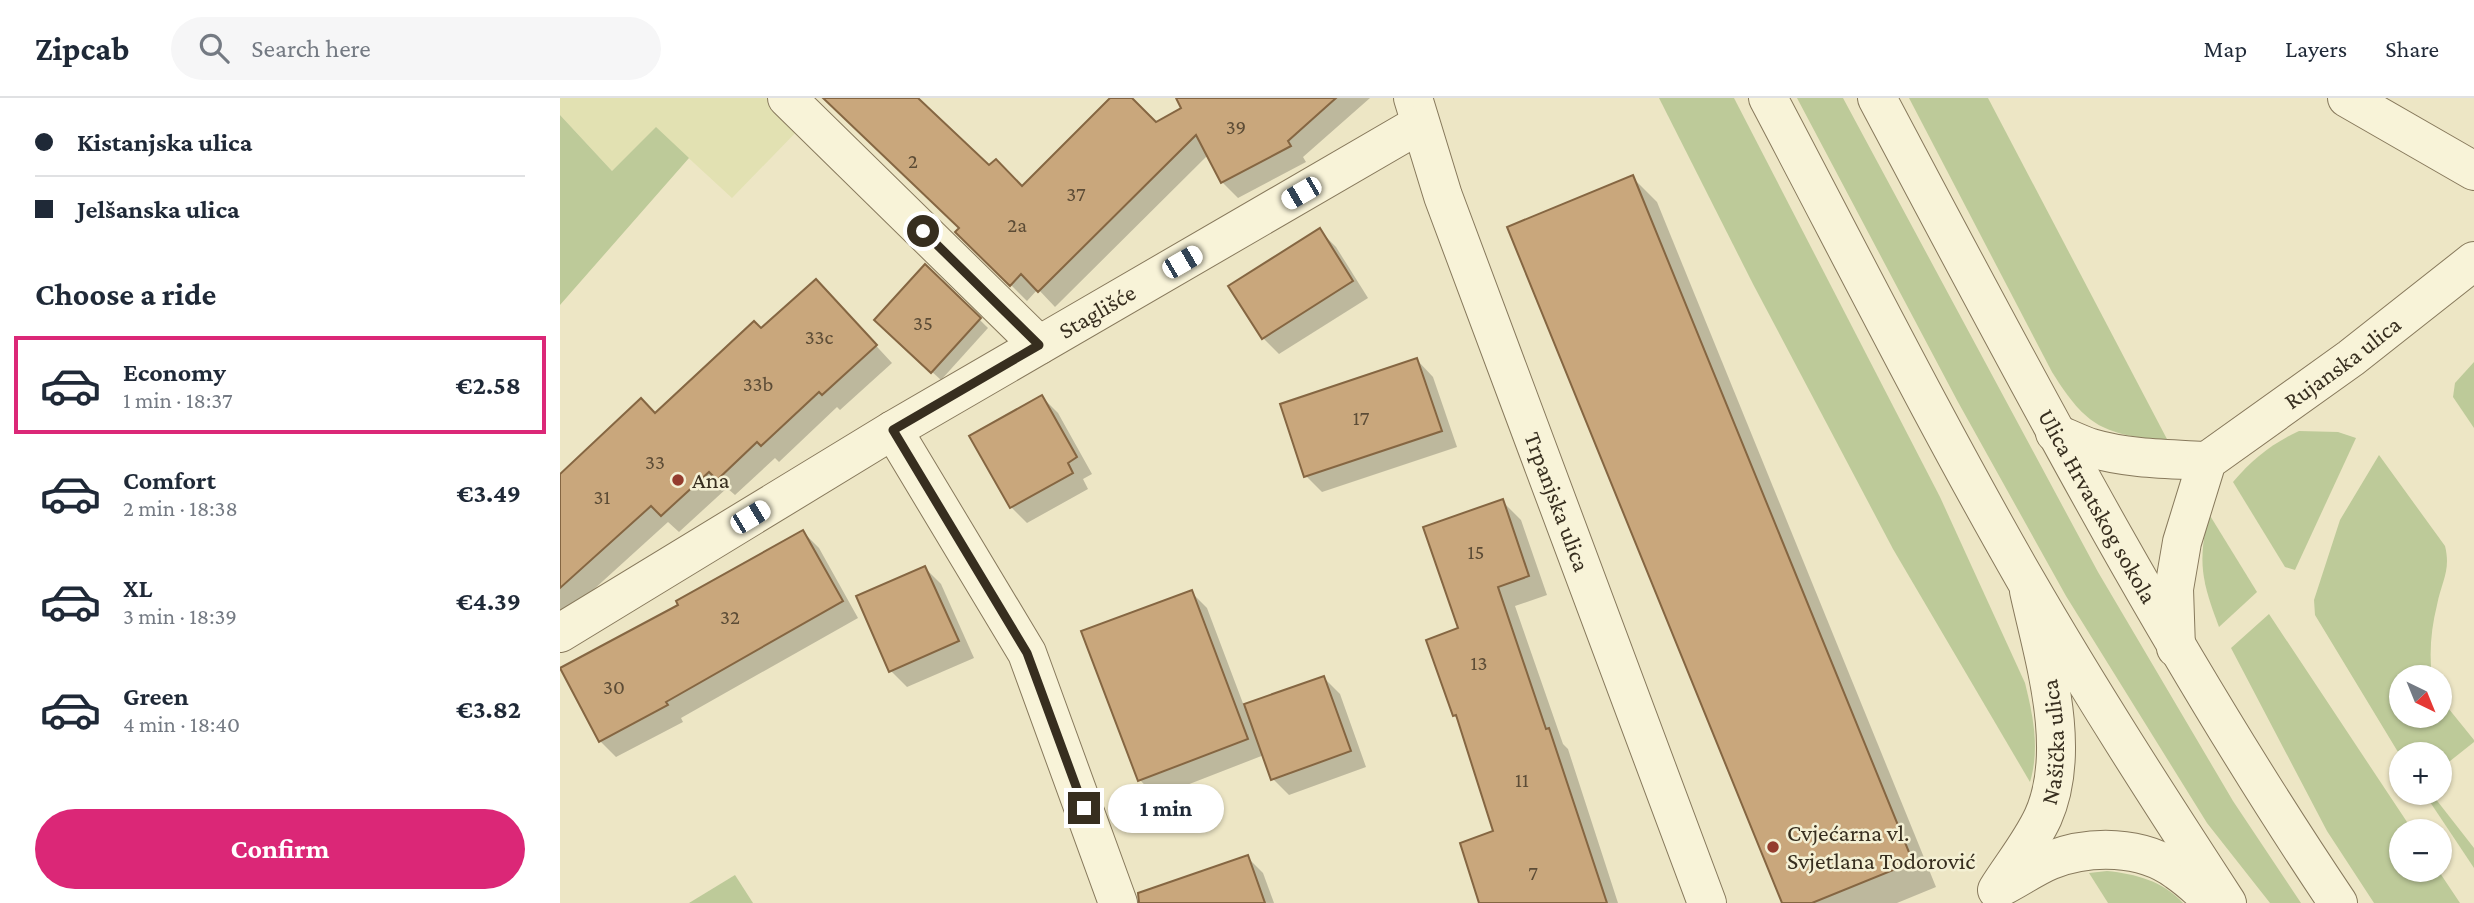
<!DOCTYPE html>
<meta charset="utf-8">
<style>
body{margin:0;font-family:"Crimson Pro",serif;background:#f6f6f7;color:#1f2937;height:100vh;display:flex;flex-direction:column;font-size:26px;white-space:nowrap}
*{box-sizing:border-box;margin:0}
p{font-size:23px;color:#747a83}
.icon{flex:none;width:38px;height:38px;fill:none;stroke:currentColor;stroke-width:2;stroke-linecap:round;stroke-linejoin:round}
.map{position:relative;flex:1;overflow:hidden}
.drawer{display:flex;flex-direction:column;background:#fff;width:560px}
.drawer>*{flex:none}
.top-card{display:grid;align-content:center;height:154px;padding:0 35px;background:#fff}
.needle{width:46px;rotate:137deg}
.fabs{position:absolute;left:1829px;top:567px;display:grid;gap:14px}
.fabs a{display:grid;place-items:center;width:63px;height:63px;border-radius:50%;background:#fff;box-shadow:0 2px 5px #0004;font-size:35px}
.end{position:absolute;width:32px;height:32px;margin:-16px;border:9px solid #372e1f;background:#fff;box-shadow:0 0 0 4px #fff}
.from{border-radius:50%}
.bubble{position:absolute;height:49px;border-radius:24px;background:#fff;box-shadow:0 2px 5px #0004;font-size:23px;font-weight:700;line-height:49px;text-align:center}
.car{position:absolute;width:21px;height:42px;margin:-21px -10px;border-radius:9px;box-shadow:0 0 5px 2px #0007;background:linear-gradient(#fff 24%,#345 0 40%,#fff 0 76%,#345 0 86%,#fff 0)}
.top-card b{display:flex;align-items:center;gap:24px;height:66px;font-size:26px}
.top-card b+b{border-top:2px solid #e0e1e3}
.top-card i{width:18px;height:18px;background:#1f2937}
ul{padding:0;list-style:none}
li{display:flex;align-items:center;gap:21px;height:98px;margin:0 14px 10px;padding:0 21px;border:4px solid transparent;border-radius:0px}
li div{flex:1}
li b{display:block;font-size:26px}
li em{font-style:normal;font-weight:700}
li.on{border-color:#db2777}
li>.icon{width:63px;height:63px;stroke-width:1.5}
h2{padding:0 35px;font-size:32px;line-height:84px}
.cta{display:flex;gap:14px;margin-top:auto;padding:14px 35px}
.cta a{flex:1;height:80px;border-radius:42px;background:#db2777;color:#fff;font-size:28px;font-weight:700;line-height:80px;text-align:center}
header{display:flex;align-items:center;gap:42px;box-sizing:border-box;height:98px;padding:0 35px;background:#fff;border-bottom:2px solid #e0e1e3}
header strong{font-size:33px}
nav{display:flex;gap:38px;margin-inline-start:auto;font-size:24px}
.search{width:490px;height:63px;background:#f6f6f7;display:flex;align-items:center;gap:18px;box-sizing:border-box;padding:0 24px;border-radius:38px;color:#747a83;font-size:26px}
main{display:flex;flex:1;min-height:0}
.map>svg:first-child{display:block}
.farmland{fill:#e2e1b2}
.green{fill:#bdca99}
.shadow{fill:#0003}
.building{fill:#c9a77c;stroke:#856642;stroke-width:2}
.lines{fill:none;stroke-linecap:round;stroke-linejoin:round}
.minor-casing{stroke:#87795c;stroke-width:40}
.tertiary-casing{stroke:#87795c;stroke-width:40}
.minor{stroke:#f8f3d8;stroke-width:38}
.tertiary{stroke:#f8f3d8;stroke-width:38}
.route{stroke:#372e1f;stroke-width:9}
.poi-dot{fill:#943c2e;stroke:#f4f0d4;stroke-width:2.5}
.labels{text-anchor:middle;stroke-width:5;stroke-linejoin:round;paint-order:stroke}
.number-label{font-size:21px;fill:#5c4c36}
.street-label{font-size:24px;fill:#372e1f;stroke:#f4f0d4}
.poi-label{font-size:24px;fill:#372e1f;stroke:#f4f0d4;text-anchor:start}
</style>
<header>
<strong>Zipcab</strong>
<div class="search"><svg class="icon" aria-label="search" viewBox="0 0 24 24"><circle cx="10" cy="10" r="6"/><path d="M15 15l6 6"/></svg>Search here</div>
<nav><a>Map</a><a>Layers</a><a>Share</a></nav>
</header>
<main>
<section class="drawer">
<div class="top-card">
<b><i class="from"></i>Kistanjska ulica</b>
<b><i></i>Jelšanska ulica</b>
</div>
<h2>Choose a ride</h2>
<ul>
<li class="on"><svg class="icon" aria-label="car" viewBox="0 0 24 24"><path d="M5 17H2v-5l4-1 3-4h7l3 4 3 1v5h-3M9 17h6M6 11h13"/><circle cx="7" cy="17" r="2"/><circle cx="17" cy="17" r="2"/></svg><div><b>Economy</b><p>1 min · 18:37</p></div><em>€2.58</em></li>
<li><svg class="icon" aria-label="car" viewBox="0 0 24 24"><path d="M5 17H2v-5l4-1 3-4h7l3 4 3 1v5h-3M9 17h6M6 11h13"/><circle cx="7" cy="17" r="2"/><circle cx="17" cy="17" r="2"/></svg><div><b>Comfort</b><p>2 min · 18:38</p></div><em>€3.49</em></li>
<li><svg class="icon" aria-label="car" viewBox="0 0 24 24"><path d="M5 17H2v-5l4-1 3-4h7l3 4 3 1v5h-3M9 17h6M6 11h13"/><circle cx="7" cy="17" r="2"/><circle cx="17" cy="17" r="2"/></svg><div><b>XL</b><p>3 min · 18:39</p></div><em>€4.39</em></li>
<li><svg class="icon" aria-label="car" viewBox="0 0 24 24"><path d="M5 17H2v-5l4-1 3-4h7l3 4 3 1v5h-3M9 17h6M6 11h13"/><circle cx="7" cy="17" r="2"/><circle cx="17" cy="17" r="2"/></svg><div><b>Green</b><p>4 min · 18:40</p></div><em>€3.82</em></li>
</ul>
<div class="cta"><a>Confirm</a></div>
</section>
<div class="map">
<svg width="1914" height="805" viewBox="0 0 1914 805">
<rect width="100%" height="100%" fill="#ede6c5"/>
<polygon class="farmland" points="0,0 213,0 242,28 172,100 96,30 52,73 0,17"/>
<g class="green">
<path d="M1099,0h75l206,399 85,186c8,32 15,66 5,99l-137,-233 -140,-265z"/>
<polygon points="1237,0 1283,0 1538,474 1673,703 1741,805 1710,805 1647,725 1506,498 1398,304"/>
<path d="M1349,0h79l180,343c-65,-7 -81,-13 -116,-69z"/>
<polygon points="0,17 52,73 96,29 129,60 0,207"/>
<polygon points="1914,264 1914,330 1893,299 1895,285"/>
<path d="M1739,333l39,1 18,6 -61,132 -10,-3 -52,-85c19,-23 40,-39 66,-51z"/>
<path d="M1819,357l66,91c6,24 -3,35 -8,59 -6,24 -8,48 -5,72h-31v39h39v-18l34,42v2l-34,27v-15h-39v3l-86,-142 -1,-15 26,-80z"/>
<path d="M1649,416l48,78 -38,35c-17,-45 -22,-65 -10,-113z"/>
<polygon points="1709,516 1853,733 1841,733 1841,772 1878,772 1900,805 1814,805 1767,733 1671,550"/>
<polygon points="1864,695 1871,695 1914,750 1914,770"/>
<path d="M1547,773c29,3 56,10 76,32h-75l-19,-30z"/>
<polygon points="175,777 193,805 129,805"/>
</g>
<g class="shadow">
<polygon points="265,0 355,0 429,70 462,90 553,0 570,0 596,26 644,0 810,0 743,59 746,64 678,100 662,84 648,57 495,209 478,191 467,203 398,134 402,130"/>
<polygon points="1072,79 1097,104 1376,789 1337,805 1224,805"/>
<polygon points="760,133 776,149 808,200 719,256 703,240"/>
<polygon points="366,169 428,230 381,282 324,230"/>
<polygon points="272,200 332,265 280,312 277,309 219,364 215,360 175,397 167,390 119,434 108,424 0,522 0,393 201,233"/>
<polygon points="857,262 873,279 897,349 762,394 746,378"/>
<polygon points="482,299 498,315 532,376 523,381 528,391 467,425 451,409"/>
<polygon points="942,403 961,422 987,497 955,508 1003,646 1008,651 1058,805 921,805 936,734 899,622 894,617 900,531"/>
<polygon points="243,434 259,450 298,520 121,620 123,624 56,659 40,643 120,507"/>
<polygon points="365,470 381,486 414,560 347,589 331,573"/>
<polygon points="631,494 647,510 684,608 764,580 780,596 806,669 729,697 713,681 704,657 596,699 580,682 524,534"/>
<polygon points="687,759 703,775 714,805 617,805"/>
</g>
<g class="building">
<polygon points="263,0 358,0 429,67 436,61 462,88 550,0 572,0 596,24 621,10 616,0 776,0 728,43 731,48 661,85 636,37 478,194 461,176 450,188 395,134 399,130"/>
<polygon points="1073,77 1353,764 1252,805 1222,805 947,129"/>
<polygon points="760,130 793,183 702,241 668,188"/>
<polygon points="365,166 421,220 371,275 314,222"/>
<polygon points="256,181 317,247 262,297 259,294 201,348 197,344 157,382 149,374 101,418 91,408 0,490 0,376 81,300 95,315 194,223 201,230"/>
<polygon points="857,260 882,333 744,379 720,306"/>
<polygon points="482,297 517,359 508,365 513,375 450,410 409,338"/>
<polygon points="943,401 969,478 938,489 986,631 989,630 1047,805 919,805 900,745 933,733 896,617 893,618 866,542 898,530 863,429"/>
<polygon points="243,432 283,503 106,604 108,607 39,644 0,570 118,507 116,503"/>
<polygon points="365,468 399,543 329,574 296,498"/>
<polygon points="632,492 688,641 578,683 521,533"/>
<polygon points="764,578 791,653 711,682 684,606"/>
<polygon points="688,757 705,805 579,805 578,795"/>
</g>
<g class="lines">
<defs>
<g id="minor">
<polyline points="227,0 479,247"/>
<path id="s1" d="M853,0l30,98 264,707"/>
<polyline points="1787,0 1914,73"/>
<polyline points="333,332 467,555 558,805"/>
<path d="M1495,335c12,5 24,11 36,15 37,11 78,11 116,13"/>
<path id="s2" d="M0,535l333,-203 527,-306"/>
<path id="s3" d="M1616,550l-2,-59 8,-47 25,-81 144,-103 123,-97"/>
<path d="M1443,788c16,-8 31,-19 48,-26 39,-15 91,-15 126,11 13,9 26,21 37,32"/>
<path id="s4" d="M1437,792c15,-24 34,-47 46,-73 30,-67 1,-158 -14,-226"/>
</g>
<g id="tertiary">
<path d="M1208,0c85,161 167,324 257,481 64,111 133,218 202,324"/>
<path id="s5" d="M1317,0c145,273 288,548 461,805"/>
</g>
</defs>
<use href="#minor" class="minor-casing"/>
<use href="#tertiary" class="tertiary-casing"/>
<use href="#minor" class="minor"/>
<use href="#tertiary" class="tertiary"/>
</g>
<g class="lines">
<polyline class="route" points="363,133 479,247 333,332 467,555 524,710"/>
</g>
<g class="poi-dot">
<circle cx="118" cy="382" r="7"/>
<circle cx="1213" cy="749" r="7"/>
</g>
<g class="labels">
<g class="number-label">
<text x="676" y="36">39</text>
<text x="353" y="70">2</text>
<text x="516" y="103">37</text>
<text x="457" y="134">2a</text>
<text x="363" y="232">35</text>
<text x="259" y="246">33c</text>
<text x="198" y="293">33b</text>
<text x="801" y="327">17</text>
<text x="95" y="371">33</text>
<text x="42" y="406">31</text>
<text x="916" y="461">15</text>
<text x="170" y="526">32</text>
<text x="919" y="572">13</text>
<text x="54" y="596">30</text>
<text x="962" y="689">11</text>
<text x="973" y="782">7</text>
</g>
<g class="street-label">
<text dy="8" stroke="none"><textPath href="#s2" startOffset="626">Staglišće</textPath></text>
<text dy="8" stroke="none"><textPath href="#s3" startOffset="359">Rujanska ulica</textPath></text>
<text dy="8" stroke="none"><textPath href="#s1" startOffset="429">Trpanjska ulica</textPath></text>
<text dy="8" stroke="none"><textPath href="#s5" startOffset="464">Ulica Hrvatskog sokola</textPath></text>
<text dy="8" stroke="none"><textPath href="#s4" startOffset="163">Našička ulica</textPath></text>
</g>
<g class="poi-label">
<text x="132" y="390">Ana</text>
<text x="1227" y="743">Cvjećarna vl.<tspan x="1227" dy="28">Svjetlana Todorović</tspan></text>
</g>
</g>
</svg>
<div class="fabs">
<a><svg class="needle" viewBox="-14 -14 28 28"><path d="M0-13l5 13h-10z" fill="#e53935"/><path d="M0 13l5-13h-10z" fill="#747a83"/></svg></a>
<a>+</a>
<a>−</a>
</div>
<i class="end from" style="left:363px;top:133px"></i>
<i class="end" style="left:524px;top:710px"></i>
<div class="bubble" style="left:548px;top:686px;width:116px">1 min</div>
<i class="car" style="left:741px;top:95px;rotate:240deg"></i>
<i class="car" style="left:622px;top:164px;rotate:60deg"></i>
<i class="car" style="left:190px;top:419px;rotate:59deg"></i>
</div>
</main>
